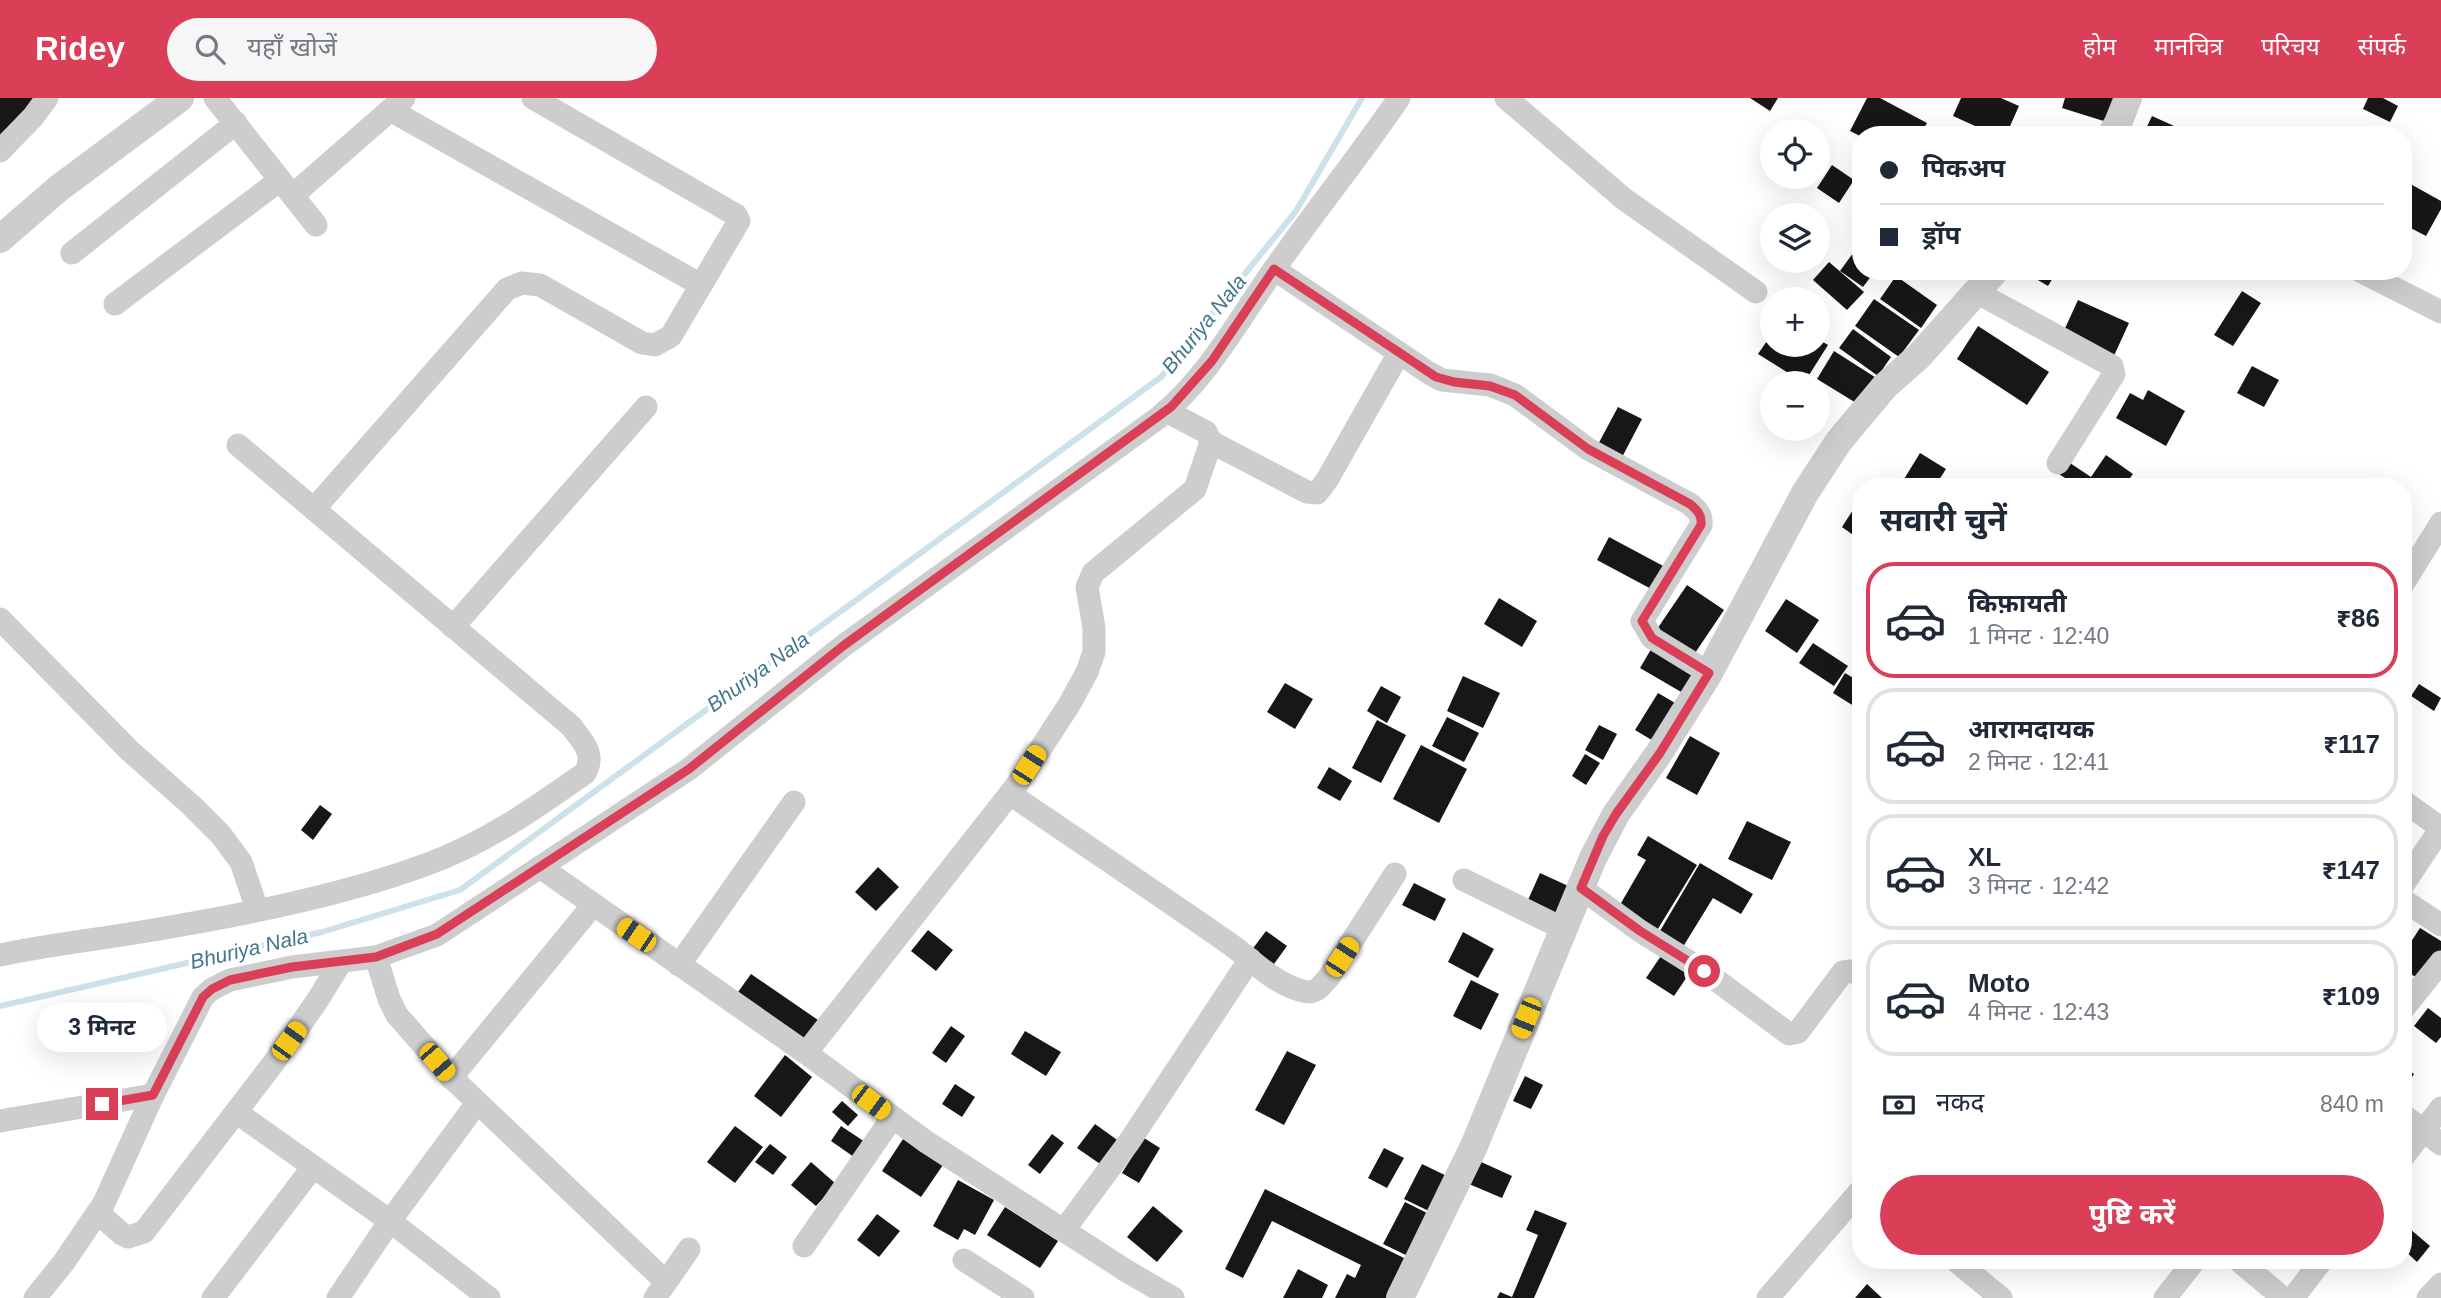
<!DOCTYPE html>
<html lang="hi">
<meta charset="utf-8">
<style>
body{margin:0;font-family:Arial,"Noto Sans Devanagari",sans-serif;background:#f6f6f7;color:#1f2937;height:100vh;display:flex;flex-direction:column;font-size:26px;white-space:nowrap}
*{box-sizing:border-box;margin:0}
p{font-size:23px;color:#747a83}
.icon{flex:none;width:38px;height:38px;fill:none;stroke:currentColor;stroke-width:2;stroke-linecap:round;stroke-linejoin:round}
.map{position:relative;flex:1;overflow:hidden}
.details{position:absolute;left:1852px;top:380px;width:560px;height:791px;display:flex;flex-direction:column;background:#fff;border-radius:28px;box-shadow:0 7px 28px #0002}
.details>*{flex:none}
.banner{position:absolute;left:1852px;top:28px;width:560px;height:154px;border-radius:28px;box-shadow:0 7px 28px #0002;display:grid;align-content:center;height:154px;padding:0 28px;background:#fff}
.fabs{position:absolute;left:1760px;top:21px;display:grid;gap:14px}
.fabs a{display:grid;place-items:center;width:70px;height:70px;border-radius:50%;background:#fff;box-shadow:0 7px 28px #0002;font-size:35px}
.end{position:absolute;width:32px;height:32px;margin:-16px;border:9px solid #da3f57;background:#fff;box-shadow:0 0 0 4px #fff}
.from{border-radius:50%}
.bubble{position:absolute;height:49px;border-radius:24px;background:#fff;box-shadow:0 7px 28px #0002;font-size:23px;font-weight:700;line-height:49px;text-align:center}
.car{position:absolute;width:21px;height:42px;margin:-21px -10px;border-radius:9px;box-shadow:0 0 5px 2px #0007;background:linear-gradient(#f5c518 24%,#345 0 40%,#f5c518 0 76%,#345 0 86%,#f5c518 0)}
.banner b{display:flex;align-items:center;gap:24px;height:66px;font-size:26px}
.banner b+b{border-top:2px solid #e0e1e3}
.banner i{width:18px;height:18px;background:#1f2937}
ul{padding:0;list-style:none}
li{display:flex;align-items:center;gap:21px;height:116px;margin:0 14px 10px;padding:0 14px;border:4px solid #e0e1e3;border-radius:28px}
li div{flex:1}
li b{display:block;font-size:26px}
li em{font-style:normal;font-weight:700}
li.current{border-color:#da3f57}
li>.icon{width:63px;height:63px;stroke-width:1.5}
h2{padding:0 28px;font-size:32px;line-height:84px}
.pay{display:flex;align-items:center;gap:18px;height:77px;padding:0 28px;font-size:26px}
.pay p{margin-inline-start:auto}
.cta{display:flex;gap:14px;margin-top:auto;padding:14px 28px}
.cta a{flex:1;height:80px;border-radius:42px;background:#da3f57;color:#fff;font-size:28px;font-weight:700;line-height:80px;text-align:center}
header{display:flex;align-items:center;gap:42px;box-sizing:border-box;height:98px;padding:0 35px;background:#da3f57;color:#fff}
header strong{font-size:33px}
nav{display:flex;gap:38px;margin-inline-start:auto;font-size:24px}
.search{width:490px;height:63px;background:#f6f6f7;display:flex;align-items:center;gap:18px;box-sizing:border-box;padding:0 24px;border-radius:38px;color:#747a83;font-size:26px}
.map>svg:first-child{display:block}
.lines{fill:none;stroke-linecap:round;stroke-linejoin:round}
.stream{stroke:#cce1ea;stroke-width:6}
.building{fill:#171717}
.minor{stroke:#cdcdcd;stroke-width:23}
.tertiary{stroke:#cdcdcd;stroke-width:28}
.route{stroke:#da3f57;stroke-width:9}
.labels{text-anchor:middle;stroke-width:7;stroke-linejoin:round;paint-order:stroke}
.water-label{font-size:21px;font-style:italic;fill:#43768d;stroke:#fff}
</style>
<header>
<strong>Ridey</strong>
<div class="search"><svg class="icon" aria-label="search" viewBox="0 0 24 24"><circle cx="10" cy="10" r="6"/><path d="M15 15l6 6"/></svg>यहाँ खोजें</div>
<nav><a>होम</a><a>मानचित्र</a><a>परिचय</a><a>संपर्क</a></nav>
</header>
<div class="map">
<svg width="2441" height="1200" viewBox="0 0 2441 1200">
<rect width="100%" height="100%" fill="#fff"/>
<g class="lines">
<polyline class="stream" points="0,908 322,834 460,792 1161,279 1296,113 1362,0"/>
</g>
<g class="building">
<polygon points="0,0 36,0 0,38"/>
<polygon points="1750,0 1778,0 1770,13"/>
<polygon points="1867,0 1880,0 1927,25 1920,37 1860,38 1850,33"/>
<polygon points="1961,0 2001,0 2019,8 2006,37 1995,37 1953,18"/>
<polygon points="2065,0 2117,0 2110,25 2062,10"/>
<polygon points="2368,0 2383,0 2398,8 2390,24 2363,11"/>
<polygon points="2152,18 2194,37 2143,37"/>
<polygon points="1832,67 1854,82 1839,105 1817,90"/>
<polygon points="2405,83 2441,103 2441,111 2426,138 2403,126 2403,87"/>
<polygon points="1856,151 1860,154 1860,173 1875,173 1863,189 1840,173"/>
<polygon points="1829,164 1864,194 1847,212 1813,182"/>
<polygon points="2023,173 2057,173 2048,188"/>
<polygon points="1896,178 1937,207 1921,230 1880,201"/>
<polygon points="2242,193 2261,205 2233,248 2214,237"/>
<polygon points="1874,201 1919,232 1899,259 1855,228"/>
<polygon points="2078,202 2129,225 2112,262 2061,239"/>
<polygon points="1978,228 2049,274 2027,307 1957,261"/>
<polygon points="1853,231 1891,259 1878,278 1839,250"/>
<polygon points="1773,234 1773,247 1818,247 1818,241 1828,247 1804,285 1758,256"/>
<polygon points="1834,253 1878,281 1861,308 1817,281"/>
<polygon points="2252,268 2279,282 2264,309 2237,295"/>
<polygon points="2148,292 2185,313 2166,348 2116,320 2130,295 2143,302"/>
<polygon points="1618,309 1642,321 1619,365 1595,352"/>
<polygon points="1920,355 1946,371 1935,388 1906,388 1901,386"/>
<polygon points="2106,357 2133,376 2124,388 2077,388 2059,376 2067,363 2091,379"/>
<polygon points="1860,401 1860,442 1842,429"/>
<polygon points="1609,439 1667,470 1655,493 1597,462"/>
<polygon points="1687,487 1724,512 1691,561 1653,537"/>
<polygon points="1499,500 1537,523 1522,549 1484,526"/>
<polygon points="1786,501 1819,522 1797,555 1765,533"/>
<polygon points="1813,545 1848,568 1834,588 1799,565"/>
<polygon points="1653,548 1701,576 1688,598 1640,570"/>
<polygon points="1845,575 1860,584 1860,605 1857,610 1833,595"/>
<polygon points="1463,578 1500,595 1483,630 1447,613"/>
<polygon points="1285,585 1313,601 1295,631 1267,614"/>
<polygon points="2419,586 2441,600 2434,613 2411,598"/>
<polygon points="1381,588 1401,599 1387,625 1367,613"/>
<polygon points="1658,595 1682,609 1660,647 1635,632"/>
<polygon points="1447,619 1479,635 1464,664 1432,648"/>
<polygon points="1377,622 1406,637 1381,685 1352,670"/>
<polygon points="1599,627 1617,636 1603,662 1585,652"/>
<polygon points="1690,638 1720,655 1697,697 1666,680"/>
<polygon points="1421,647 1467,671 1439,725 1393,701"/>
<polygon points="1585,656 1600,665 1586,687 1572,678"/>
<polygon points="1329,669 1352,683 1340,703 1317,690"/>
<polygon points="320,707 332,716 313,742 301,732"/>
<polygon points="1747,723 1791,744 1772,782 1728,761"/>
<polygon points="1648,738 1697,767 1656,834 1617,812 1646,762 1637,757"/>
<polygon points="1700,765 1753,796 1741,816 1713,800 1681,852 1657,838"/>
<polygon points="878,769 899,789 876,813 855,794"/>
<polygon points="1540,775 1577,792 1564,819 1528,802"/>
<polygon points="1414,785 1446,801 1435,823 1402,807"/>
<polygon points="2420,830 2441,843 2441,853 2422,883 2403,871 2403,856"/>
<polygon points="928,832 953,852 936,873 911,853"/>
<polygon points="1266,833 1287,848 1269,873 1248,857"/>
<polygon points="1463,834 1494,851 1478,880 1448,864"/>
<polygon points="1663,855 1691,873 1674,898 1646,880"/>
<polygon points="751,876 818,922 801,947 733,901"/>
<polygon points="1471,882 1499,896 1481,932 1453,918"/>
<polygon points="2428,910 2441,920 2441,939 2436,945 2414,928"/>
<polygon points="951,928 965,938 946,965 932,955"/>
<polygon points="1025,933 1061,954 1046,978 1011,956"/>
<polygon points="1287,953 1316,967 1284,1027 1255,1012"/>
<polygon points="785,957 812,979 781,1019 754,998"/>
<polygon points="2403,968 2414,976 2403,993"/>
<polygon points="1525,978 1543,987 1531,1011 1513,1003"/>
<polygon points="955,986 975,999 962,1019 942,1006"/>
<polygon points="842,1003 858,1017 848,1028 832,1014"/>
<polygon points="1095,1026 1120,1044 1103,1068 1077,1050"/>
<polygon points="735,1028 763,1049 735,1085 707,1064"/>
<polygon points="841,1028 865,1044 854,1059 831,1043"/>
<polygon points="1052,1036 1064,1045 1040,1076 1028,1067"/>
<polygon points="1144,1040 1160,1050 1139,1085 1122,1075"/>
<polygon points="903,1041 943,1067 921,1099 882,1073"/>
<polygon points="770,1046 787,1059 773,1077 755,1064"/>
<polygon points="1384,1050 1404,1060 1387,1090 1368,1080"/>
<polygon points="1479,1063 1512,1078 1502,1100 1469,1086"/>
<polygon points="811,1064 836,1086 816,1108 791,1087"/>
<polygon points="1422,1066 1455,1082 1437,1117 1404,1101"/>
<polygon points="958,1082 994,1102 975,1137 964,1131 958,1142 933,1128"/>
<polygon points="1265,1091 1408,1162 1388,1200 1335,1200 1347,1176 1355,1180 1361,1167 1272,1123 1243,1180 1225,1171"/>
<polygon points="1405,1104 1431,1117 1410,1159 1383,1146"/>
<polygon points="1153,1108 1183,1133 1157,1164 1127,1139"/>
<polygon points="1005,1109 1058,1143 1040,1170 987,1137"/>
<polygon points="1535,1112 1567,1125 1534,1200 1497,1200 1500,1194 1512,1199 1538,1137 1526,1132"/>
<polygon points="877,1116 900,1133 879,1159 857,1142"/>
<polygon points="2403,1125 2430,1148 2417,1164 2403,1151"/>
<polygon points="1298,1171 1328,1187 1322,1200 1283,1200"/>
<polygon points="1867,1186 1882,1200 1855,1200"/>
</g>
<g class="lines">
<g class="minor">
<polyline points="215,0 316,127"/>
<polyline points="1506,0 1624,101 1756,194"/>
<polyline points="390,12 701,187"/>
<polyline points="0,53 33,19 47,0"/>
<polyline points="293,97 404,0"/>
<polyline points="72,155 236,25"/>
<path d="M1274,171l155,104 13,7 48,5 25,10 73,54 102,55c8,7 12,11 11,21l-59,96 10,17 57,35"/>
<polyline points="2360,173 2441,214"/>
<polyline points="1976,194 2112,268 2114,276 2058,365"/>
<polyline points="115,206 280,82"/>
<polyline points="1211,344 1307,394 1317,395 1327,382 1399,255"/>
<polyline points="314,411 507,191 522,185 540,187 642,245 655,247 671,238 736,128 739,123 736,117 533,0"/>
<polyline points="2403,486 2441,425"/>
<polyline points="0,521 130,653 191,707 221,737 241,764 257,811"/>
<polyline points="453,529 646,309"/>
<path d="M1010,696c72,49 145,98 217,148 24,16 46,42 76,49 13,4 18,-5 26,-14l66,-103"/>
<polyline points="2403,703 2441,730"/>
<polyline points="540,769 806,955 925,1043 1125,1172 1173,1200"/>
<polyline points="1464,782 1564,831"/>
<polyline points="2403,787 2441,730"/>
<polyline points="1581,790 1640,833 1704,873 1789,936 1798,934 1843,874 1851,873 1860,877"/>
<polyline points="2403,802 2441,827"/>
<path d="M0,857c47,-10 94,-15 141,-23 95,-16 193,-34 284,-67 59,-21 109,-56 160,-92 11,-19 -2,-31 -14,-47l-333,-281"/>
<polyline points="376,859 389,901 397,917 452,980 666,1184"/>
<polyline points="679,867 794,704"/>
<polyline points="2403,911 2441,864"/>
<polyline points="806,955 1016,688 1069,607 1087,574 1094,554 1094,530 1087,489 1093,475 1195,391 1211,344 1206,334 1166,313"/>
<polyline points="451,980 593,807"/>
<polyline points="236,1014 390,1123 489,1200"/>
<polyline points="2403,1017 2441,1046"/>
<polyline points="0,1023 153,997"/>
<polyline points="2403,1059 2441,1010"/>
<polyline points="98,1115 122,1136 128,1139 144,1134 275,963 317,903 341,864"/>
<polyline points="1064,1132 1129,1044 1250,861"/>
<polyline points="804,1148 892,1020"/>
<polyline points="964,1162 1023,1200"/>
<polyline points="1955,1162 2001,1200"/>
<polyline points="2238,1162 2283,1200"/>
<path d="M35,1200l29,-36 40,-59 49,-108 50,-98 9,-8 18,-9 62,-13 84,-10 61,-22 252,-166 154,-123 315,-228c49,-39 79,-96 115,-147 41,-59 86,-114 126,-173"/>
<polyline points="213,1200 313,1069"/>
<polyline points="338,1200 390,1123 477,1005"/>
<polyline points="655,1200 689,1151"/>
<polyline points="1768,1200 1860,1093"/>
<polyline points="2165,1200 2195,1162"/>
<polyline points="2293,1200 2322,1162"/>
<polyline points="2428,1200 2441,1186"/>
</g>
<g class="tertiary">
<polyline points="2111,37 2118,25 2128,0"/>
<polyline points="0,141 59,90 180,0"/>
<polyline points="1400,1200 1474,1048 1593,760 1616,716 1659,655 1709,575 1805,395 1839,343 1885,288 1919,258 1995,173"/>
</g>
</g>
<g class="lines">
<path class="route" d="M102,1006l51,-9 50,-98 9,-8 18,-9 62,-13 84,-10 61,-23 252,-165 154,-123 328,-239 41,-46 62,-92 162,108 18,5 36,4 25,9 73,54 102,55c8,7 12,11 11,21l-59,96 10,17 57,35 -49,80 -44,61 -13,22 -22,52 59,43 64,40"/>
</g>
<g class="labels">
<g class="water-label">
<text transform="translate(1204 226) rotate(-51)" y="7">Bhuriya Nala</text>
<text transform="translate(758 574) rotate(-36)" y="7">Bhuriya Nala</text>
<text transform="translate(249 851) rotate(-13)" y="7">Bhuriya Nala</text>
</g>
</g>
</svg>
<div class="fabs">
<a><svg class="icon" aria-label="locate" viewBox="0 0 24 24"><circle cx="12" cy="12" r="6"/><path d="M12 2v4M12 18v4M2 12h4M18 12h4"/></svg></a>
<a><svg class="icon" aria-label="layers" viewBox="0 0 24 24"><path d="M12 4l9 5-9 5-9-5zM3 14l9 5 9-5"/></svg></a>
<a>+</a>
<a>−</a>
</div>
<i class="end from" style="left:1704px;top:873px"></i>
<i class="end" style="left:102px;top:1006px"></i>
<div class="bubble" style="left:37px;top:905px;width:130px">3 मिनट</div>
<i class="car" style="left:1029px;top:667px;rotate:33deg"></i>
<i class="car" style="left:636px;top:837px;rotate:304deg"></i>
<i class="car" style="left:1342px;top:859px;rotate:33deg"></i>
<i class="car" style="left:1526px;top:920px;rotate:202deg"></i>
<i class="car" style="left:289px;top:943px;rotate:36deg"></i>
<i class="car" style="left:437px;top:964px;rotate:139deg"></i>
<i class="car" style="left:871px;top:1004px;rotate:127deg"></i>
<div class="banner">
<b><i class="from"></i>पिकअप</b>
<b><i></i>ड्रॉप</b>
</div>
<section class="details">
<h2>सवारी चुनें</h2>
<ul>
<li class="current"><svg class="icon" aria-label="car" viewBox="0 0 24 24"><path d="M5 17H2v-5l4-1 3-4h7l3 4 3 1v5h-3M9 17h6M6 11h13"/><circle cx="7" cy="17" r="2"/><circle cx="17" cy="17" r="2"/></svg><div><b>किफ़ायती</b><p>1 मिनट · 12:40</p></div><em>₹86</em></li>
<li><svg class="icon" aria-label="car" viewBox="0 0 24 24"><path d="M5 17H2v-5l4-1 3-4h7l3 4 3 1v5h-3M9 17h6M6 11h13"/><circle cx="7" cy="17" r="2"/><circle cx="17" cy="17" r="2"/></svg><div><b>आरामदायक</b><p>2 मिनट · 12:41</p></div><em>₹117</em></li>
<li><svg class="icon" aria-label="car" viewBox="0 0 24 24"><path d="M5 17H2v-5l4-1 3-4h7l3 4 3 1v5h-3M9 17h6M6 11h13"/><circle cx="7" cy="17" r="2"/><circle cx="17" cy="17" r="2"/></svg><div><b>XL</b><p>3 मिनट · 12:42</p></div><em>₹147</em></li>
<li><svg class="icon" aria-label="car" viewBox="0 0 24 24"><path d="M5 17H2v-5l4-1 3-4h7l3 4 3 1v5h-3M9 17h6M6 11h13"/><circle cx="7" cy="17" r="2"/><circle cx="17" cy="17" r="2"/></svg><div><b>Moto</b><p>4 मिनट · 12:43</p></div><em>₹109</em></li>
</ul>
<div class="pay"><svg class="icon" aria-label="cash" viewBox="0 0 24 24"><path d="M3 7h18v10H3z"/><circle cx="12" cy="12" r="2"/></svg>नकद<p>840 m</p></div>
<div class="cta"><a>पुष्टि करें</a></div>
</section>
</div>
